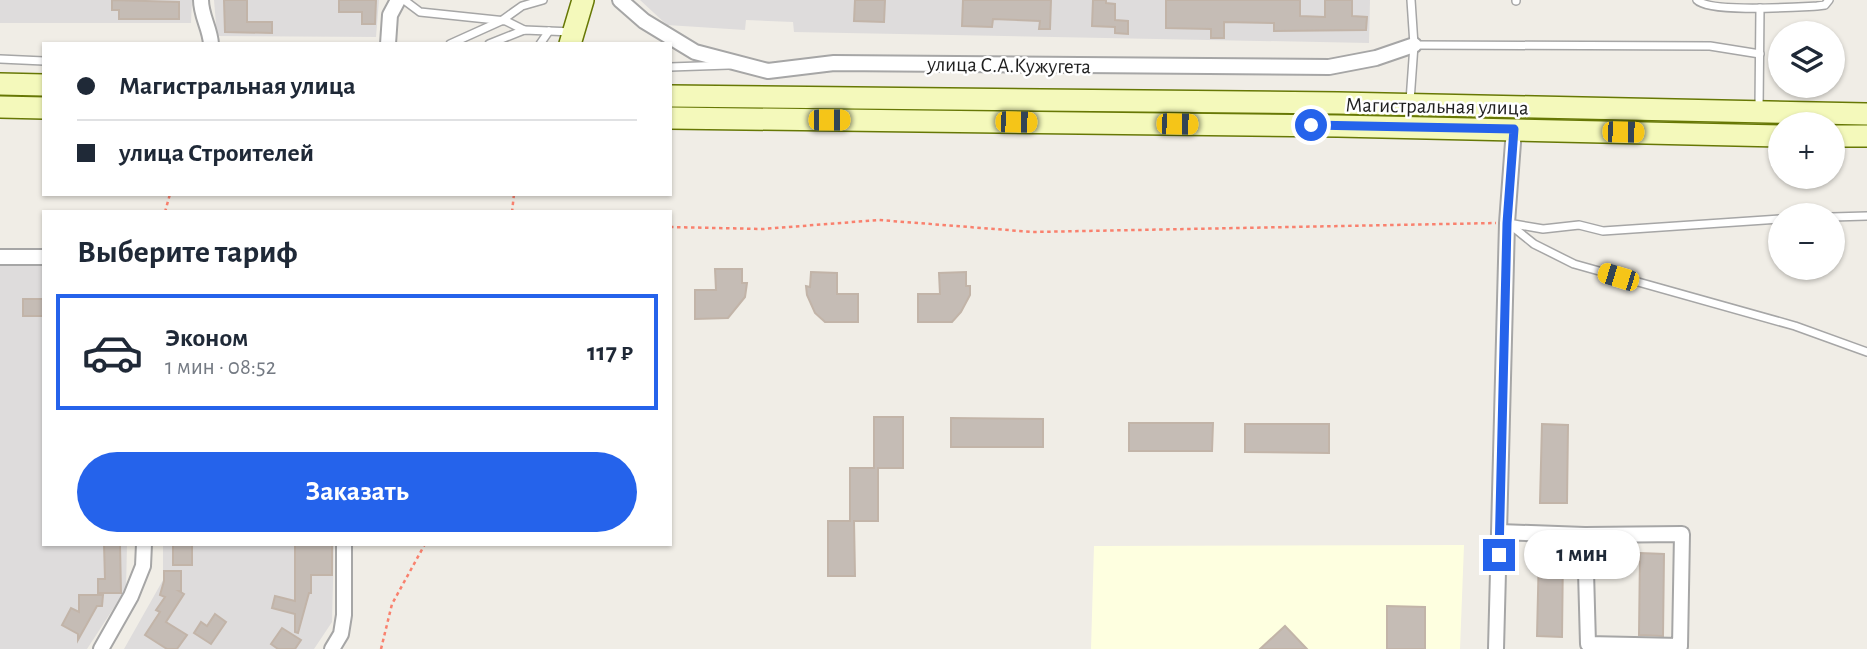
<!DOCTYPE html>
<html lang="ru">
<meta charset="utf-8">
<style>
body{margin:0;font-family:"Alegreya Sans",sans-serif;background:#f6f6f7;color:#1f2937;height:100vh;display:flex;flex-direction:column;font-size:26px;white-space:nowrap}
*{box-sizing:border-box;margin:0}
p{font-size:23px;color:#747a83}
.icon{flex:none;width:38px;height:38px;fill:none;stroke:currentColor;stroke-width:2;stroke-linecap:round;stroke-linejoin:round}
.map{position:relative;flex:1;overflow:hidden}
.side{position:absolute;left:42px;top:210px;width:630px;height:336px;display:flex;flex-direction:column;background:#fff;border-radius:0px;box-shadow:0 2px 5px #0004}
.side>*{flex:none}
.banner{position:absolute;left:42px;top:42px;width:630px;height:154px;border-radius:0px;box-shadow:0 2px 5px #0004;display:grid;align-content:center;height:154px;padding:0 35px;background:#fff}
.tools{position:absolute;left:1768px;top:21px;display:grid;gap:14px}
.tools a{display:grid;place-items:center;width:77px;height:77px;border-radius:50%;background:#fff;box-shadow:0 2px 5px #0004;font-size:35px}
.end{position:absolute;width:32px;height:32px;margin:-16px;border:9px solid #2563eb;background:#fff;box-shadow:0 0 0 4px #fff}
.from{border-radius:50%}
.bubble{position:absolute;height:49px;border-radius:24px;background:#fff;box-shadow:0 2px 5px #0004;font-size:23px;font-weight:600;line-height:49px;text-align:center}
.car{position:absolute;width:21px;height:42px;margin:-21px -10px;border-radius:9px;box-shadow:0 0 5px 2px #0007;background:linear-gradient(#f5c518 24%,#345 0 40%,#f5c518 0 76%,#345 0 86%,#f5c518 0)}
.banner b{display:flex;align-items:center;gap:24px;height:66px;font-size:26px}
.banner b+b{border-top:2px solid #e0e1e3}
.banner i{width:18px;height:18px;background:#1f2937}
ul{padding:0;list-style:none}
li{display:flex;align-items:center;gap:21px;height:116px;margin:0 14px 10px;padding:0 21px;border:4px solid transparent;border-radius:0px}
li div{flex:1}
li b{display:block;font-size:26px}
li em{font-style:normal;font-weight:600}
li.current{border-color:#2563eb}
li>.icon{width:63px;height:63px;stroke-width:1.5}
h2{padding:0 35px;font-size:32px;line-height:84px}
.cta{display:flex;gap:14px;margin-top:auto;padding:14px 35px}
.cta a{flex:1;height:80px;border-radius:42px;background:#2563eb;color:#fff;font-size:28px;font-weight:600;line-height:80px;text-align:center}
.map>svg:first-child{display:block}
.residential{fill:#dedcdc}
.education{fill:#feffe0}
.building{fill:#c5bcb5;stroke:#c2b4a8;stroke-width:2}
.lines{fill:none;stroke-linecap:round;stroke-linejoin:round}
.lane-casing{stroke:#a6a6a6;stroke-width:10}
.street-casing{stroke:#a6a6a6;stroke-width:18}
.secondary-casing{stroke:#677805;stroke-width:24}
.path{stroke:#f9816e;stroke-width:2.5;stroke-dasharray:3.5 3.5;stroke-linecap:butt}
.lane{stroke:#fff;stroke-width:7}
.street{stroke:#fff;stroke-width:14}
.secondary{stroke:#f4f9bb;stroke-width:21}
.route{stroke:#2563eb;stroke-width:9}
.labels{text-anchor:middle;stroke-width:5;stroke-linejoin:round;paint-order:stroke}
.street-label{font-size:21px;fill:#1f1f1f;stroke:#fff}
</style>
<div class="map">
<svg width="1867" height="649" viewBox="0 0 1867 649">
<rect width="100%" height="100%" fill="#f0ede6"/>
<g class="residential">
<polygon points="0,0 192,0 191,23 0,23"/>
<polygon points="214,0 379,0 376,37 217,36"/>
<polygon points="640,0 1370,0 1369,43 794,32 793,22 746,20 745,30 667,25"/>
<polygon points="0,265 44,266 44,544 127,544 126,589 87,649 0,649"/>
<polygon points="163,544 334,544 332,622 314,649 124,649 163,580"/>
</g>
<polygon class="education" points="1464,545 1460,649 1091,649 1094,546"/>
<g class="building">
<polygon points="112,0 179,2 179,19 119,19 119,10 112,10"/>
<polygon points="224,0 247,0 247,22 272,22 272,33 225,32"/>
<polygon points="339,0 376,0 375,24 362,24 362,12 339,12"/>
<polygon points="855,0 885,0 884,22 854,21"/>
<polygon points="963,0 1051,0 1050,29 1039,29 1040,21 993,19 992,27 962,26"/>
<polygon points="1093,0 1106,0 1106,3 1115,4 1115,20 1128,21 1128,34 1115,33 1115,27 1092,26"/>
<polygon points="1166,0 1300,0 1300,16 1325,17 1325,0 1352,0 1352,16 1367,17 1366,30 1274,31 1274,23 1224,22 1224,38 1211,38 1211,29 1166,28"/>
<polygon points="715,269 742,269 742,283 747,283 745,297 728,318 695,319 695,290 716,290"/>
<polygon points="811,272 837,273 837,294 858,294 858,322 825,322 815,313 807,295 806,286 810,287"/>
<polygon points="966,272 966,286 970,286 970,295 961,312 952,322 918,322 918,294 940,294 939,273"/>
<rect x="23" y="299" width="21" height="17"/>
<polygon points="874,417 903,417 903,468 878,468 878,521 854,521 855,576 828,576 828,521 850,521 850,468 874,468"/>
<polygon points="951,418 1043,419 1043,447 951,447"/>
<polygon points="1129,423 1213,423 1212,451 1129,451"/>
<polygon points="1245,424 1329,424 1329,453 1245,452"/>
<polygon points="1542,424 1568,425 1567,503 1540,503"/>
<polygon points="104,544 120,544 121,593 98,593 98,579 105,579"/>
<rect x="173" y="544" width="19" height="21"/>
<polygon points="295,544 332,544 332,575 311,575 311,593 309,593 298,633 295,632 295,614 272,608 275,596 295,601"/>
<polygon points="1539,551 1563,552 1562,637 1537,636"/>
<polygon points="1640,553 1664,554 1663,636 1639,635"/>
<polygon points="164,571 181,571 181,591 179,591 184,594 166,622 187,635 177,649 167,649 145,635 160,612 156,610 165,597 160,595 164,581"/>
<polygon points="79,595 103,595 102,606 97,606 78,640 78,634 62,625 71,608 79,612"/>
<polygon points="1387,606 1425,607 1425,649 1387,649"/>
<polygon points="215,614 226,622 211,644 194,633 201,622 207,626"/>
<polygon points="1285,626 1307,649 1260,649"/>
<polygon points="282,628 301,640 295,649 278,649 271,644"/>
</g>
<g class="lines">
<defs>
<g id="lane">
<polyline points="404,0 420,12 506,21 524,30"/>
<path d="M1697,0c12,13 98,7 120,6l8,-1 4,-5"/>
<polyline points="1516,1 1516,0"/>
<polyline points="450,44 501,21 522,6 543,0"/>
<polyline points="489,44 524,30 573,32"/>
<polyline points="540,44 549,31"/>
<polyline points="1414,45 1710,46 1760,54"/>
<polyline points="0,59 44,61"/>
<polyline points="670,67 729,65"/>
<polyline points="1410,101 1414,45 1411,0"/>
<polyline points="1759,108 1760,8"/>
<polyline points="1832,217 1867,216"/>
<polyline points="1508,223 1534,244 1574,264 1795,326 1867,352"/>
<polyline points="1508,223 1543,229 1579,225 1603,231 1780,219"/>
</g>
<g id="street">
<path d="M201,0c0,16 9,28 10,44"/>
<polyline points="620,0 644,21 695,52 768,71 834,63 1329,67 1376,58 1414,45"/>
<polyline points="388,44 390,15 398,0"/>
<polyline points="0,257 44,257"/>
<polyline points="1499,532 1585,535"/>
<polygon points="1682,534 1680,646 1588,644 1585,535"/>
<polyline points="101,649 131,596 143,566 144,544"/>
<polyline points="332,649 341,634 344,615 344,544"/>
<polyline points="1496,649 1507,223 1514,129"/>
</g>
<g id="secondary">
<polyline points="570,44 583,0"/>
<polyline points="0,84 44,85"/>
<polyline points="670,96 1338,103 1867,114"/>
<polyline points="0,107 44,108"/>
<polyline points="670,118 1338,126 1780,136"/>
<polyline points="1832,136 1867,136"/>
</g>
</defs>
<use href="#lane" class="lane-casing"/>
<use href="#street" class="street-casing"/>
<use href="#secondary" class="secondary-casing"/>
<g class="path">
<polyline points="165,212 170,194"/>
<polyline points="512,212 514,194"/>
<polyline points="670,227 763,229 879,220 1033,232 1496,223"/>
<polyline points="381,649 392,604 425,544"/>
</g>
<use href="#lane" class="lane"/>
<use href="#street" class="street"/>
<use href="#secondary" class="secondary"/>
</g>
<g class="lines">
<polyline class="route" points="1311,125 1514,129 1507,223 1499,555"/>
</g>
<g class="labels">
<g class="street-label">
<text transform="translate(1009 65) rotate(1)" y="7">улица С.А.Кужугета</text>
<text transform="translate(1437 106) rotate(1)" y="7">Магистральная улица</text>
</g>
</g>
</svg>
<div class="tools">
<a><svg class="icon" aria-label="layers" viewBox="0 0 24 24"><path d="M12 4l9 5-9 5-9-5zM3 14l9 5 9-5"/></svg></a>
<a>+</a>
<a>−</a>
</div>
<i class="end from" style="left:1311px;top:125px"></i>
<i class="end" style="left:1499px;top:555px"></i>
<div class="bubble" style="left:1524px;top:530px;width:116px">1 мин</div>
<i class="car" style="left:829px;top:120px;rotate:90deg"></i>
<i class="car" style="left:1016px;top:122px;rotate:91deg"></i>
<i class="car" style="left:1177px;top:124px;rotate:91deg"></i>
<i class="car" style="left:1623px;top:132px;rotate:91deg"></i>
<i class="car" style="left:1618px;top:277px;rotate:287deg"></i>
<div class="banner">
<b><i class="from"></i>Магистральная улица</b>
<b><i></i>улица Строителей</b>
</div>
<section class="side">
<h2>Выберите тариф</h2>
<ul>
<li class="current"><svg class="icon" aria-label="car" viewBox="0 0 24 24"><path d="M5 17H2v-5l4-1 3-4h7l3 4 3 1v5h-3M9 17h6M6 11h13"/><circle cx="7" cy="17" r="2"/><circle cx="17" cy="17" r="2"/></svg><div><b>Эконом</b><p>1 мин · 08:52</p></div><em>117 ₽</em></li>
</ul>
<div class="cta"><a>Заказать</a></div>
</section>
</div>
